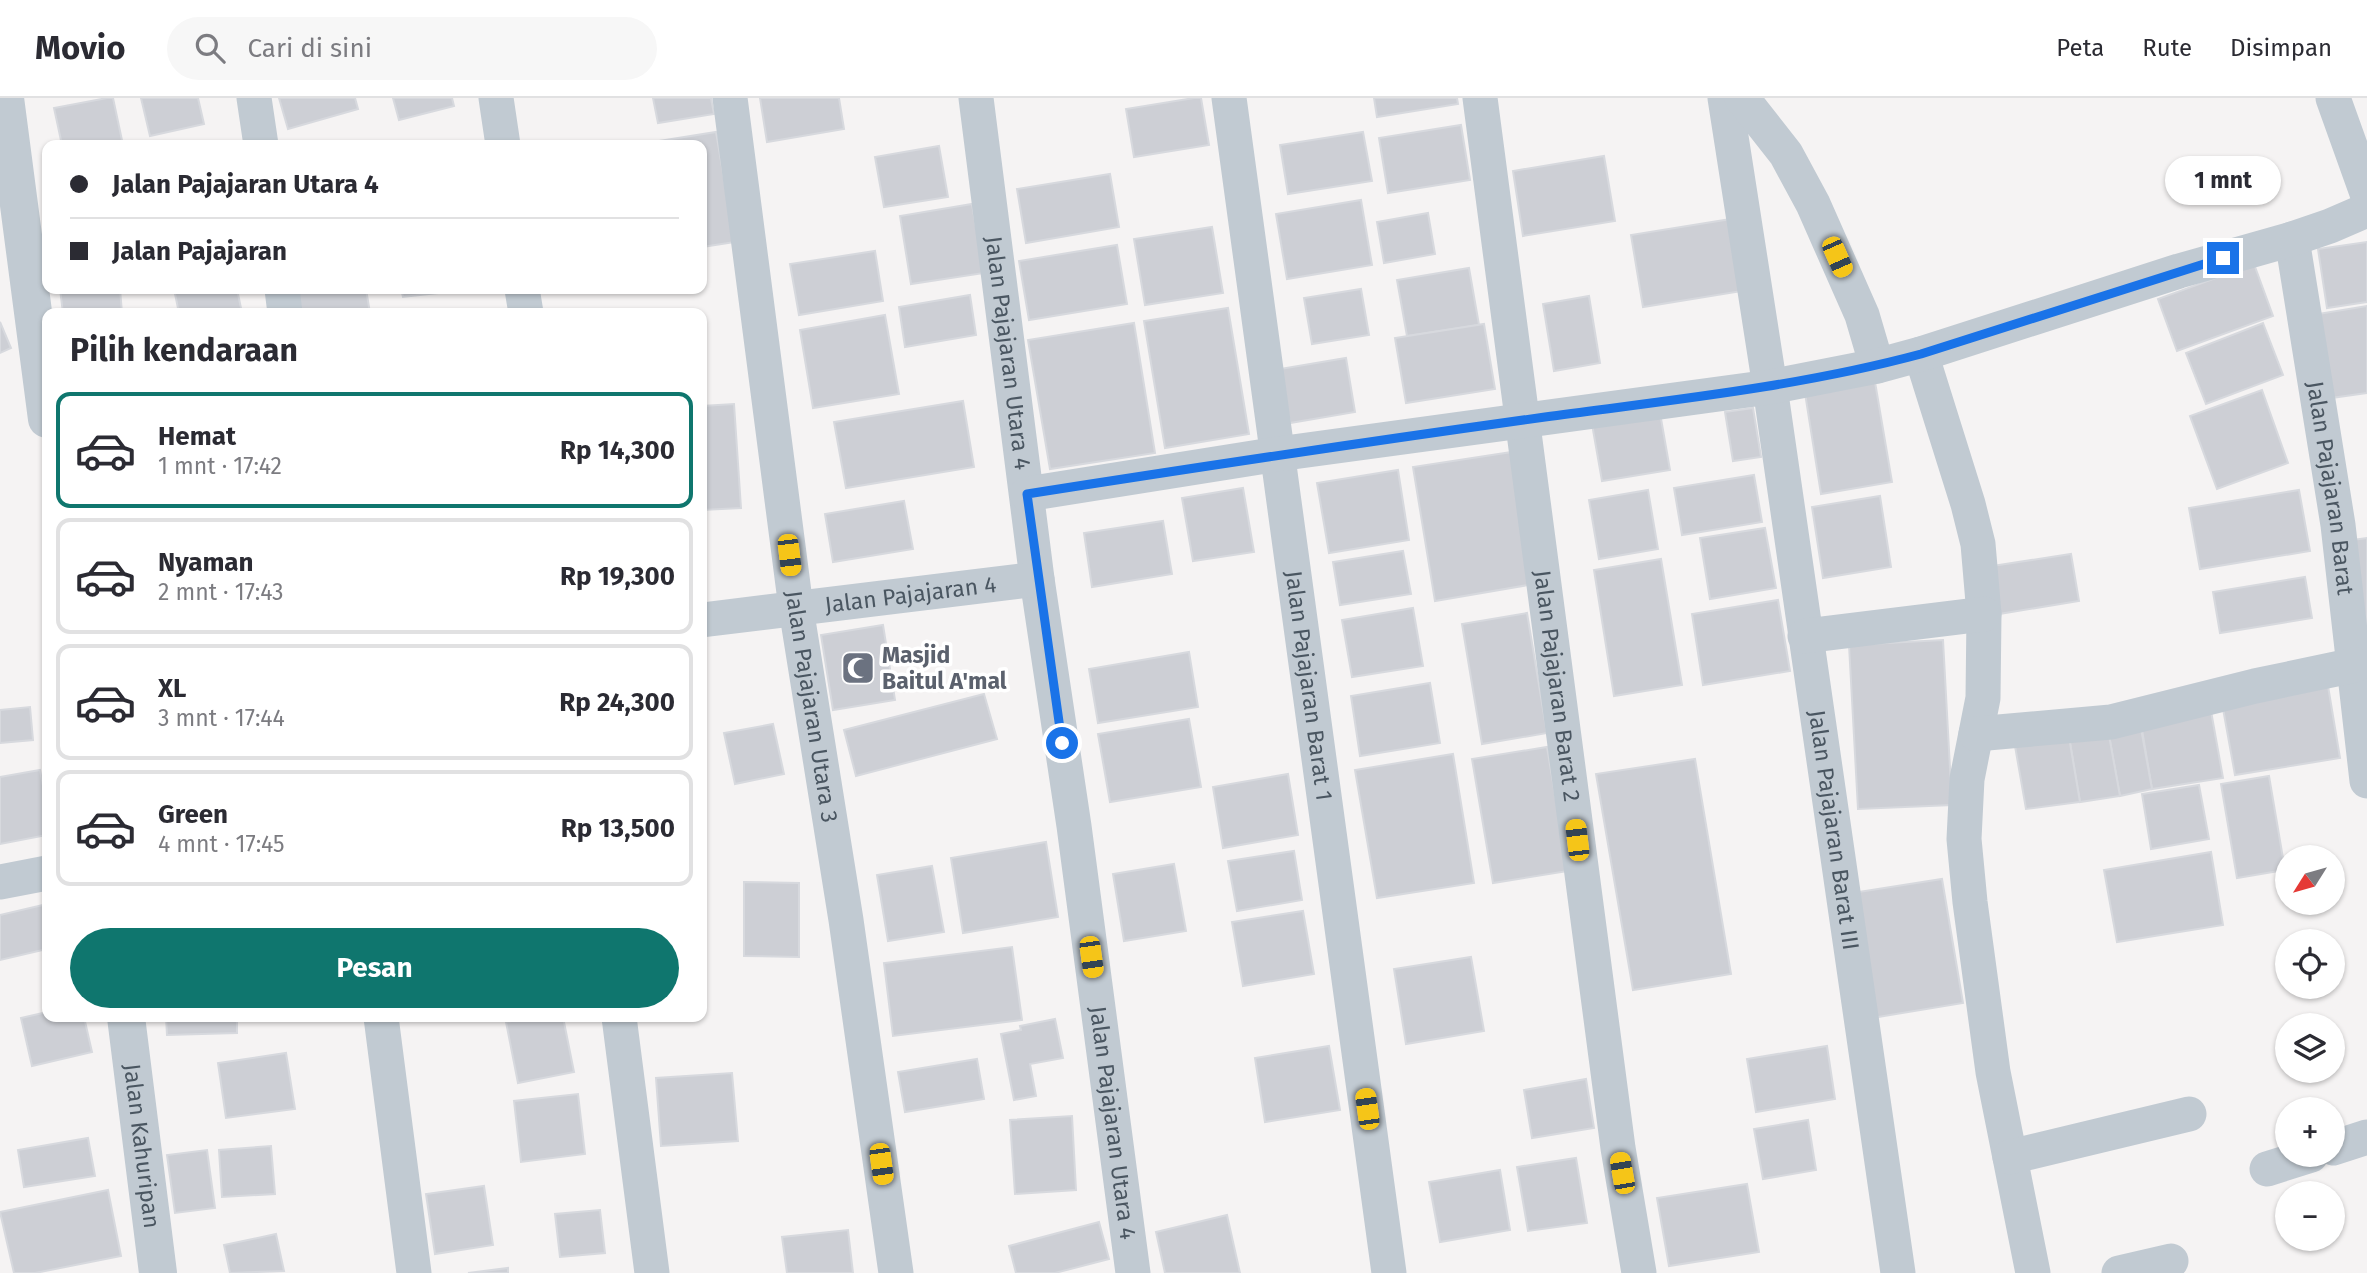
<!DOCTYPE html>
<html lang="id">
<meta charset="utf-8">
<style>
body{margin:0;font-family:"Fira Sans",sans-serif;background:#f7f7f7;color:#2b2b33;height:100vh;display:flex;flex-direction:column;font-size:26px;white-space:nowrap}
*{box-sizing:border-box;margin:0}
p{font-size:23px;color:#7c7c81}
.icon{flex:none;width:38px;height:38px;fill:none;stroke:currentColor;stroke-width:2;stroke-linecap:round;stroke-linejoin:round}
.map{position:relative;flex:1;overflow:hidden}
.side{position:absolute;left:42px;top:210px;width:665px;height:714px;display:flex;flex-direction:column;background:#fff;border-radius:14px;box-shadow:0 2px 5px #0004}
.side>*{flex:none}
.banner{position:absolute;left:42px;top:42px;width:665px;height:154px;border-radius:14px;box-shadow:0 2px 5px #0004;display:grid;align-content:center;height:154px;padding:0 28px;background:#fff}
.needle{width:46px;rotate:233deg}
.controls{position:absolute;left:2275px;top:747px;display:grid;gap:14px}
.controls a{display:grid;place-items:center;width:70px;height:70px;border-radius:50%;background:#fff;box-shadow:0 2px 5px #0004;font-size:35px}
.end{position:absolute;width:32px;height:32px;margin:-16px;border:9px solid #1a73e8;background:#fff;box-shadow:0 0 0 4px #fff}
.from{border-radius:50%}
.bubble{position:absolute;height:49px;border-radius:24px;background:#fff;box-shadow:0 2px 5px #0004;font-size:23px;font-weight:700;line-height:49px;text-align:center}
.car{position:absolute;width:21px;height:42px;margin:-21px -10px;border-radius:9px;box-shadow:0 0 5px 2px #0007;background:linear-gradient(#f5c518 24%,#345 0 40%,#f5c518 0 76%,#345 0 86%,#f5c518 0)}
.banner b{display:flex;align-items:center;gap:24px;height:66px;font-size:26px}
.banner b+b{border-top:2px solid #e1e1e2}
.banner i{width:18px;height:18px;background:#2b2b33}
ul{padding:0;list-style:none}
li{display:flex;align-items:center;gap:21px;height:116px;margin:0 14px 10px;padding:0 14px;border:4px solid #e1e1e2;border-radius:14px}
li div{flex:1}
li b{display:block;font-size:26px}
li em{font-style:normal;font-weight:700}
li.current{border-color:#0f766e}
li>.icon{width:63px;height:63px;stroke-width:1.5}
h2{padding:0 28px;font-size:32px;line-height:84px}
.cta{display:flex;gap:14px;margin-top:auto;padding:14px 28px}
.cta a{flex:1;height:80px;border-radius:42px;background:#0f766e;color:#fff;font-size:28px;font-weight:700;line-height:80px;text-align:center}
header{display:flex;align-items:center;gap:42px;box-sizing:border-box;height:98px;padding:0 35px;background:#fff;border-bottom:2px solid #e1e1e2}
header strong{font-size:33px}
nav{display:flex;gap:38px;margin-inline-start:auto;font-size:24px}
.search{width:490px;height:63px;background:#f7f7f7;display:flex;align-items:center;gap:18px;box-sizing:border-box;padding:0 24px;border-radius:38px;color:#7c7c81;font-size:26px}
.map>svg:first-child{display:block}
.building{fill:#cdcfd5;stroke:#d7d9de;stroke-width:2}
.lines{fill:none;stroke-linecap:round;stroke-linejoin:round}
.minor{stroke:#c1cad2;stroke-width:35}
.tertiary{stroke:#c1cad2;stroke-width:38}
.route{stroke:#1a73e8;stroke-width:9}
.labels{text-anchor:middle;stroke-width:7;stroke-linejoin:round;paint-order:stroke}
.street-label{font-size:23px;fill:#4a5661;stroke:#fff}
.worship-label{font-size:23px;font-weight:bold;fill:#5b616d;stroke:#fff;text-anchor:start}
</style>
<header>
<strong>Movio</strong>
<div class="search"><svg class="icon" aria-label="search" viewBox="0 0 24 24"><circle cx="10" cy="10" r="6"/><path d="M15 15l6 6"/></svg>Cari di sini</div>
<nav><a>Peta</a><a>Rute</a><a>Disimpan</a></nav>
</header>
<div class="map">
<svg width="2367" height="1175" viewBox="0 0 2367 1175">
<rect width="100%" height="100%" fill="#f5f3f3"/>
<g class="building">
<polygon points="107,0 113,0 123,47 62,47 54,10"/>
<polygon points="141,0 198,0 204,26 150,38"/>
<polygon points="279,0 355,0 358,11 288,31"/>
<polygon points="393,0 452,0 454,8 399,22"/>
<polygon points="653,0 711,0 714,16 658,25"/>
<polygon points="760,0 839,0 844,31 767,44"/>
<polygon points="1194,0 1201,0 1209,47 1134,59 1126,11"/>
<polygon points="1374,0 1457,0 1458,6 1377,19"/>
<polygon points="1461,27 1470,82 1388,95 1379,40"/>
<polygon points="716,34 735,144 702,149 702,47 634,47"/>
<polygon points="1363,34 1372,83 1288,96 1280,47"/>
<polygon points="939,48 948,99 884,109 875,59"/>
<polygon points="1604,58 1615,123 1523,138 1513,73"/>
<polygon points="1110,76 1119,129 1026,145 1017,91"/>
<polygon points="1361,102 1372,167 1287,181 1276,116"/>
<polygon points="972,106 984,175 911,186 900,118"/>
<polygon points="1428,115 1435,156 1384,165 1377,124"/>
<polygon points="1731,121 1742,193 1643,209 1631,137"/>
<polygon points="1212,129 1223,195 1145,207 1134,141"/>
<polygon points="2367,144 2367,204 2327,210 2318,151"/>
<polygon points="1117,147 1127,206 1029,222 1019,163"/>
<polygon points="875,153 883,203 799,217 790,166"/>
<polygon points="2254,166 2273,218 2177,253 2158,201"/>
<polygon points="1469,170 1479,227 1407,238 1397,182"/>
<polygon points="60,191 120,191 122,215 63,215"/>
<polygon points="174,191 237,191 242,215 179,215"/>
<polygon points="297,191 366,191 370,215 301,215"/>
<polygon points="401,191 474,191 403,199"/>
<polygon points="1361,191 1369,237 1312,246 1304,200"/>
<polygon points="970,197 976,237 905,249 899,209"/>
<polygon points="1589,198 1600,265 1554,273 1543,206"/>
<polygon points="2367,208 2367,295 2331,300 2318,216"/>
<polygon points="1228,210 1249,336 1165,350 1144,223"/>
<polygon points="885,217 899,296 813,310 800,232"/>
<polygon points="0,224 11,250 0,255"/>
<polygon points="1134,225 1155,355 1050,371 1028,242"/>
<polygon points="2263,225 2283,277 2206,306 2186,255"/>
<polygon points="1484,226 1495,291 1406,305 1395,240"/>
<polygon points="1346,260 1355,314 1290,325 1280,271"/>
<polygon points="1875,284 1892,384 1821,396 1805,295"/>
<polygon points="2262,292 2288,365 2217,391 2190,318"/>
<polygon points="963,303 974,369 846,390 834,324"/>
<polygon points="734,306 741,410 702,412 702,308"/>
<polygon points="1753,310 1761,359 1733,363 1725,314"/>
<polygon points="1660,315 1670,372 1602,383 1592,326"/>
<polygon points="1512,354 1534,486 1435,503 1413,369"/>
<polygon points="1398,372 1409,442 1329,455 1317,385"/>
<polygon points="1754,377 1762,424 1682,437 1674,390"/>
<polygon points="1243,390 1254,454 1193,463 1182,400"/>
<polygon points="1648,392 1658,451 1599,461 1589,402"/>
<polygon points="2299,392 2310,453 2200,471 2189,410"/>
<polygon points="1880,398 1891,469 1823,480 1812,409"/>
<polygon points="904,403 913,451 833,464 825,416"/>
<polygon points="1163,423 1172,476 1092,489 1084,435"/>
<polygon points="1765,430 1776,490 1710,501 1700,440"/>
<polygon points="2367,440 2367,532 2352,442"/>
<polygon points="1403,453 1411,496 1340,507 1333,464"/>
<polygon points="2071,456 2079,503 1999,516 1992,468"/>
<polygon points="1661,461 1682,587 1614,598 1594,472"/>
<polygon points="2305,479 2312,520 2220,535 2213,494"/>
<polygon points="1778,502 1790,573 1703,587 1692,516"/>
<polygon points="1413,510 1423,568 1352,579 1342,522"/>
<polygon points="1527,515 1547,635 1482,646 1462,526"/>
<polygon points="883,527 895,602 833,612 821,537"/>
<polygon points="1943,542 1952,707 1858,711 1849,547"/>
<polygon points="1189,554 1198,609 1098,625 1089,571"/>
<polygon points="1430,585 1440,645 1360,658 1351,598"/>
<polygon points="2328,588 2340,660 2235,677 2222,605"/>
<polygon points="984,596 997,641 856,678 844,632"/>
<polygon points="30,609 33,642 0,645 0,612"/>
<polygon points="2211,613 2223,680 2152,691 2141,626"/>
<polygon points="1189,621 1201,689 1110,704 1098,636"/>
<polygon points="2140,625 2152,691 2120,698 2108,632"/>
<polygon points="773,626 784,676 735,686 724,635"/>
<polygon points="2108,632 2120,698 2080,704 2069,639"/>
<polygon points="2069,639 2080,704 2026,711 2015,648"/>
<polygon points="1547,649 1568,773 1493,785 1472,661"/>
<polygon points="1453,656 1474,785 1377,800 1355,672"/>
<polygon points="1695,661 1731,876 1633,892 1596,676"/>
<polygon points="40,672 47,709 47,737 0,746 0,679"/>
<polygon points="1288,676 1298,737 1223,750 1213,689"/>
<polygon points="2269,678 2285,772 2237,780 2221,686"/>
<polygon points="2199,687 2209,741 2151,751 2142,696"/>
<polygon points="1046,744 1058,819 963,835 951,760"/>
<polygon points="1294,753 1302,802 1237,813 1228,763"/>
<polygon points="2211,754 2223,827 2117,844 2104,772"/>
<polygon points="1174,766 1186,833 1124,843 1113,776"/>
<polygon points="932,768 944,834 888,843 877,777"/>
<polygon points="1942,781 1963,905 1872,920 1852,795"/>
<polygon points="744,784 799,785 799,859 744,858"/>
<polygon points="47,806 47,851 0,862 0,817"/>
<polygon points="1303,813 1314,876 1243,888 1232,824"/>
<polygon points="1012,849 1022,922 893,938 884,865"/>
<polygon points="1471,859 1484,933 1406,946 1394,871"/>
<polygon points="47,914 47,919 84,919 92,954 32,968 21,920"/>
<polygon points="166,919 237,919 237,935 167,937"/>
<polygon points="532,919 563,919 574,974 518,985 506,924"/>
<polygon points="1055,921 1063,960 1030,966 1036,998 1014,1002 1001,936 1021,932 1020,928"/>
<polygon points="1329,948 1340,1012 1265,1024 1255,960"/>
<polygon points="1827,948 1835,1001 1756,1014 1747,961"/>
<polygon points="286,955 295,1011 226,1020 218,965"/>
<polygon points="977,961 984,1001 905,1014 898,974"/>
<polygon points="732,975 738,1043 661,1048 656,980"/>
<polygon points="1586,981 1594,1030 1532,1040 1524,992"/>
<polygon points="578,996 585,1056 521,1064 514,1003"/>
<polygon points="1072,1018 1076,1092 1015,1096 1010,1022"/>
<polygon points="1808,1022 1816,1072 1763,1081 1754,1031"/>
<polygon points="88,1040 95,1078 24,1089 18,1052"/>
<polygon points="271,1048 275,1096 222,1099 219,1052"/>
<polygon points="207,1052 215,1110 175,1115 167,1057"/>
<polygon points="1576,1060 1587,1125 1528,1133 1517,1069"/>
<polygon points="1500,1072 1510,1132 1440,1144 1429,1084"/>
<polygon points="1747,1086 1759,1154 1669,1168 1657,1100"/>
<polygon points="484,1088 493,1147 435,1156 426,1096"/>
<polygon points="108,1092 121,1158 35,1175 14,1175 0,1114"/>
<polygon points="600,1112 605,1155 560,1159 555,1116"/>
<polygon points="1227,1117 1240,1175 1165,1175 1156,1134"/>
<polygon points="1099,1124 1109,1161 1055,1175 1016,1175 1009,1148"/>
<polygon points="848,1132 853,1175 787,1175 782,1139"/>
<polygon points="276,1136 284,1173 230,1175 224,1147"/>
<polygon points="508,1170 508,1175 468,1175"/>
</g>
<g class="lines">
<g class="minor">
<polyline points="254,0 261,47"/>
<polyline points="496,0 503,47"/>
<path id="s1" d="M730,0l66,510 50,312 50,353"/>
<path id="s2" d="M976,0l61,481 37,247 59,447"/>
<path id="s3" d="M1229,0l160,1175"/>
<path id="s4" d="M1480,0l138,1050 21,125"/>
<path id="s5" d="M1725,0l45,289 128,886"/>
<polyline points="1742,0 1786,56 1813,106 1862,217 1877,268"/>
<polyline points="2333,0 2367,95"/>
<path id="s6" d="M2292,141l46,286 29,256"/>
<polyline points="282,191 285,215"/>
<polyline points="522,191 526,215"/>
<polyline points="1921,256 1968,406 1978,446 1984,516 1983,600 1967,681 1964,741 1970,804 1993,974 2033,1175"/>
<polyline points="1027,396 1278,356 1770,289 1877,268 1921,256 2179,173 2292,141 2330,128 2367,112"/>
<path id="s7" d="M702,522l335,-41"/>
<polyline points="1805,538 1984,516"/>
<polyline points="1976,636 2111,624 2255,588 2355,567"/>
<polyline points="0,784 47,775"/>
<polyline points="381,919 414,1175"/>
<polyline points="619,919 652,1175"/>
<polyline points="2333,1050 2367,1039"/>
<polyline points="2010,1059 2189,1016"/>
<polyline points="2267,1071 2311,1057"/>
<polyline points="2119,1175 2171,1163"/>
</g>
<g class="tertiary">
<polyline points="5,0 47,321"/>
<path id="s8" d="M126,919l32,256"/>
</g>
</g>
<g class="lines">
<path class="route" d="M1062,645l-35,-249c172,-27 345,-53 518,-77 126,-17 253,-30 376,-63l302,-96"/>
</g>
<defs>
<symbol id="mosque-square" viewBox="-11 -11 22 22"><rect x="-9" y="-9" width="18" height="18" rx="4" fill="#6b7280" stroke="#fff"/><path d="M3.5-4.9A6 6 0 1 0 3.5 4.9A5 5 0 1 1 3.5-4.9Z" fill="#fff"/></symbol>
</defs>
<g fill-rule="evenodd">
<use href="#mosque-square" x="839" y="551" width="38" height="38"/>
</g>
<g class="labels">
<g class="street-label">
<text dy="8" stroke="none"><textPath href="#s2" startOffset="257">Jalan Pajajaran Utara 4</textPath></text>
<text dy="8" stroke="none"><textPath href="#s6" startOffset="252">Jalan Pajajaran Barat</textPath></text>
<text dy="8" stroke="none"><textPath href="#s7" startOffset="210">Jalan Pajajaran 4</textPath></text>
<text dy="8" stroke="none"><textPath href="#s3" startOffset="593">Jalan Pajajaran Barat 1</textPath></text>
<text dy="8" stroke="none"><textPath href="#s4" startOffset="593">Jalan Pajajaran Barat 2</textPath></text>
<text dy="8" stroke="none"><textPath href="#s1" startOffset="614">Jalan Pajajaran Utara 3</textPath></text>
<text dy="8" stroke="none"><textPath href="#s5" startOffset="740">Jalan Pajajaran Barat III</textPath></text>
<text dy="8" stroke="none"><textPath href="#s2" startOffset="1034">Jalan Pajajaran Utara 4</textPath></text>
<text dy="8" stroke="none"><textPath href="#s8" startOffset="130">Jalan Kahuripan</textPath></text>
</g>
<g class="worship-label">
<text x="882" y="565">Masjid<tspan x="882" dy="26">Baitul A'mal</tspan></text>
</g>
</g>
</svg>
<div class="controls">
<a><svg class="needle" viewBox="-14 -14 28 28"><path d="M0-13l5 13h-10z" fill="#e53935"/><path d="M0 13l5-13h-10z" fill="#7c7c81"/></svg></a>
<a><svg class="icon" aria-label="locate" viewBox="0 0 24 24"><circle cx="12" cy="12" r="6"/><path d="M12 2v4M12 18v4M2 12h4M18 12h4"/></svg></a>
<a><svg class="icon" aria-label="layers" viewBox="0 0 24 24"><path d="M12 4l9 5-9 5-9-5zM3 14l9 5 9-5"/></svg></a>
<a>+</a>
<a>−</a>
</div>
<i class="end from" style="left:1062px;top:645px"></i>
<i class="end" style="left:2223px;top:160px"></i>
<div class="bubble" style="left:2165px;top:58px;width:116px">1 mnt</div>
<i class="car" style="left:1837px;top:159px;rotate:156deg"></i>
<i class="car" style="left:789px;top:457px;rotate:173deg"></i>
<i class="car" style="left:1577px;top:742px;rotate:353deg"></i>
<i class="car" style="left:1091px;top:859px;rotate:172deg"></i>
<i class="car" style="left:1367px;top:1011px;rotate:352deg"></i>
<i class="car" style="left:881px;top:1066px;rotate:172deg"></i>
<i class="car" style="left:1622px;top:1075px;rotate:350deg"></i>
<div class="banner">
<b><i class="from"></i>Jalan Pajajaran Utara 4</b>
<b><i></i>Jalan Pajajaran</b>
</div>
<section class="side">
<h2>Pilih kendaraan</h2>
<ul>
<li class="current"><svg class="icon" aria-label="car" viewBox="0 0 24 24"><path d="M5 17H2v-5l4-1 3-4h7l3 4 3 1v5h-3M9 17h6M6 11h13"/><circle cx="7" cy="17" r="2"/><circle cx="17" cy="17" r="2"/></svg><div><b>Hemat</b><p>1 mnt · 17:42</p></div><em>Rp 14,300</em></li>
<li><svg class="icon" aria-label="car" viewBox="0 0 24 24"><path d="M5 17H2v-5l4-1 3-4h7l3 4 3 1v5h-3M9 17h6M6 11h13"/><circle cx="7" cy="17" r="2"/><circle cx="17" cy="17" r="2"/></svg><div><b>Nyaman</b><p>2 mnt · 17:43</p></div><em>Rp 19,300</em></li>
<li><svg class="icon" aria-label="car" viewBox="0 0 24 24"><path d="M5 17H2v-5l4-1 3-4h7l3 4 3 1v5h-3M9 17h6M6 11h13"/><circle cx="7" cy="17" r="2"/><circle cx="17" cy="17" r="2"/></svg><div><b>XL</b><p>3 mnt · 17:44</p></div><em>Rp 24,300</em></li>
<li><svg class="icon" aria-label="car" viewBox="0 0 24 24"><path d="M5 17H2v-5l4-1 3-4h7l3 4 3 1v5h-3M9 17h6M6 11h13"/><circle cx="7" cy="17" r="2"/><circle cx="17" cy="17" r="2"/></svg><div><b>Green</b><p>4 mnt · 17:45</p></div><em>Rp 13,500</em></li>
</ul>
<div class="cta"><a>Pesan</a></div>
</section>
</div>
